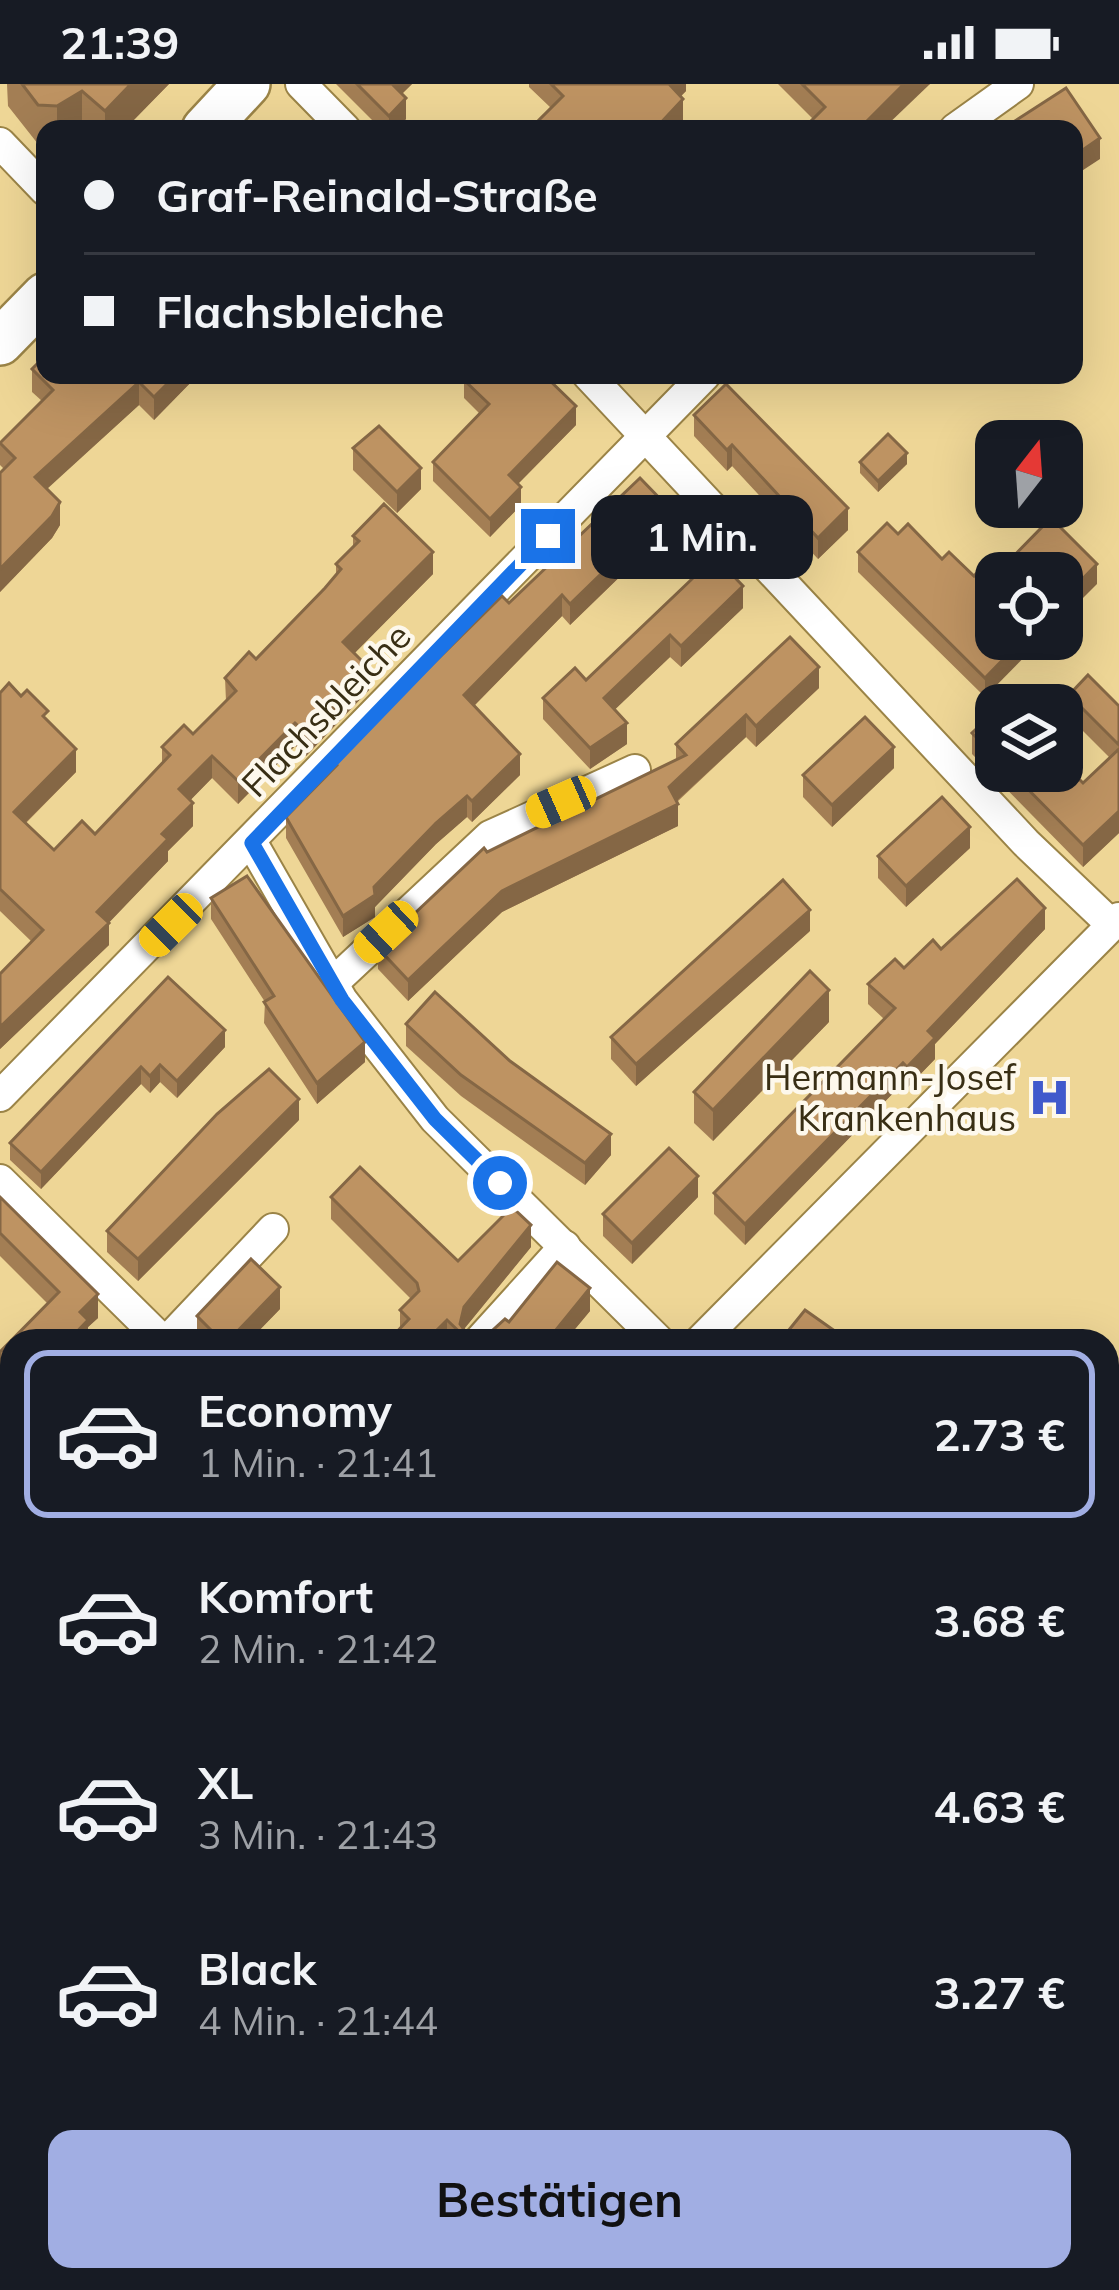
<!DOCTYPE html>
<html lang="de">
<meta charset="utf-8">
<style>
body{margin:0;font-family:Mulish,sans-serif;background:#20242c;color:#f1f3f6;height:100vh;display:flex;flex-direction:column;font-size:45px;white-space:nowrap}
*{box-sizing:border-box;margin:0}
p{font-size:39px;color:#9ea1a6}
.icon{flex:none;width:66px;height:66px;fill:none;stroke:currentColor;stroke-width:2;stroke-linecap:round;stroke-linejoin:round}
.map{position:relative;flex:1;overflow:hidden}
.sheet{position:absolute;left:0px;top:1245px;width:1119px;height:963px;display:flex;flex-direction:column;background:#171b24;border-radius:36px 36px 0 0;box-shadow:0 12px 48px #0002}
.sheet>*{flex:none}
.hud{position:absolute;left:36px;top:36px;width:1047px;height:264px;border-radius:24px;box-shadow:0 12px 48px #0002;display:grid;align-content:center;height:264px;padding:0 48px;background:#171b24}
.needle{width:78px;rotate:17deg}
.buttons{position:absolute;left:975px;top:336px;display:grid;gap:24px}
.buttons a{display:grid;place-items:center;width:108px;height:108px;border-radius:24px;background:#171b24;box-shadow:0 12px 48px #0002;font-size:60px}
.end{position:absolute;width:54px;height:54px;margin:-27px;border:15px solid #1a73e8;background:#fff;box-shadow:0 0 0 6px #fff}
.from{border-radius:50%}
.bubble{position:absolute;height:84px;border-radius:24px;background:#171b24;box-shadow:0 12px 48px #0002;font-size:39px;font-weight:700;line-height:84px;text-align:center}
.car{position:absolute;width:36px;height:72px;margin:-36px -18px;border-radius:15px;box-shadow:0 0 9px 3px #0007;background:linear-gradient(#f5c518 24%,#345 0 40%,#f5c518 0 76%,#345 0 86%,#f5c518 0)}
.hud b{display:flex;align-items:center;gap:42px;height:114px;font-size:45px}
.hud b+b{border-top:3px solid #363941}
.hud i{width:30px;height:30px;background:#f1f3f6}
ul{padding:21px 0 0;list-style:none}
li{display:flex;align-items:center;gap:36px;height:168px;margin:0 24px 18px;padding:0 24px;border:6px solid transparent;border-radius:24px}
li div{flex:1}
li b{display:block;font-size:45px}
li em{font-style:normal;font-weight:700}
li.active{border-color:#a1aee3}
li>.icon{width:108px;height:108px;stroke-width:1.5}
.cta{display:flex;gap:24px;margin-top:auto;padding:24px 48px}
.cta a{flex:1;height:138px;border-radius:24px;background:#a1aee3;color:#111;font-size:48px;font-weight:700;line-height:138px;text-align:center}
.status{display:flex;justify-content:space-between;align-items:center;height:84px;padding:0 60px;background:#171b24;direction:ltr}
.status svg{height:33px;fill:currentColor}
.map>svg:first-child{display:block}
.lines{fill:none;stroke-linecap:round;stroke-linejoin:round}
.street-casing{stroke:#9b8447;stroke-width:34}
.secondary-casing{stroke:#9b8447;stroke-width:50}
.street{stroke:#fff;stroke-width:30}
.secondary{stroke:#fff;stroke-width:45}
.wall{fill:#a37e54}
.shaded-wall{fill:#856745}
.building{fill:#be9362;stroke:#856745;stroke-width:3}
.route{stroke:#1a73e8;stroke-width:15}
.labels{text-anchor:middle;stroke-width:9;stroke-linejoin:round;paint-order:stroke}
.street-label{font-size:36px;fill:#382e14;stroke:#fdf8ec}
.poi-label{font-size:36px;fill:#382e14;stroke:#fdf8ec;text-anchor:end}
</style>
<div class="status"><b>21:39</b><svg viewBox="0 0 49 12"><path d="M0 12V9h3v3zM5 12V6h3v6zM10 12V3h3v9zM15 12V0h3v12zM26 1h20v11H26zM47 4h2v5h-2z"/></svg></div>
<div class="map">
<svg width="1119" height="2206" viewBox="0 0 1119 2206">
<rect width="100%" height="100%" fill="#eed696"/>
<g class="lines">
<defs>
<g id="street">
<polyline points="301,0 345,45"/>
<polyline points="955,45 1018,0"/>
<polyline points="0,59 45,106"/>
<polyline points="588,291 1026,759 1112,841"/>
<polyline points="252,759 342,916 435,1035 659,1257"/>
<polyline points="334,898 490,752 635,686"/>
<polyline points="0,1012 705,291"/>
<polyline points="0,1096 163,1257"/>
<polyline points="167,1257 273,1145"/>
<polyline points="479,1257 565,1162"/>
<polyline points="700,1257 1119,834"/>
<polyline points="1107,1578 1119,1585"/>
<polyline points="0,1965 12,1952"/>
<polyline points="1107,2186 1119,2198"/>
<polyline points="400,2206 408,2196"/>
</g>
<g id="secondary">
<polyline points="205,45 247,0"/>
<polyline points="0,258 45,212"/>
</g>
</defs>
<use href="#street" class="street-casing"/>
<use href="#secondary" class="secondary-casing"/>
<use href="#street" class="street"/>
<use href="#secondary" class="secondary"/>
</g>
<g class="wall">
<polygon points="7,0 169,0 125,45 45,45 45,60 38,60 8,22"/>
<polygon points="336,0 412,0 402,10 406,35 396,45 381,45"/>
<polygon points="529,0 686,0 686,7 680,13 683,39 677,45 539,45 539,36 551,24 529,3"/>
<polygon points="778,0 930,0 922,5 813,35"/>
<polygon points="32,285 45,291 198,291 154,336 139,321 46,405 60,441 52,454 0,508 0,389 4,385 0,381 0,359 42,317 32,308"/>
<polygon points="464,296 576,341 518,400 521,421 490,453 433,397 433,378 480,330 464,314"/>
<polygon points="694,331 848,446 818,475 732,382 727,387 694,352"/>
<polygon points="353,364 421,405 397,429 353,386"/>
<polygon points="860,378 907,380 878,408 860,389"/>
<polygon points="669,445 570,541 562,532 474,622 520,691 472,738 467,733 436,760 375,823 375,833 343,853 286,754 286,733 334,684 334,677 509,519"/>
<polygon points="353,452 433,490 354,569 369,606 306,672 295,662 238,720 212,694 190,716 193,742 168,767 168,777 108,839 109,861 0,965 0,890 32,858 0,827 0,609 48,637 76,688 26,739 54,766 95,750 162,680 162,663 193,650 226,617 225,594 256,575 336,491 336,480 353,462"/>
<polygon points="858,468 942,475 974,492 994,492 985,613 858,488"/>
<polygon points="715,473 743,524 681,583 670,573 615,625 627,660 590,685 543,635 543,614 586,596"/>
<polygon points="790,553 819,604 756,663 746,653 677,718 678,742 502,828 408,917 378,885 378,864 487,768 676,675 676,660"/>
<polygon points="1069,611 1119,622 1119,749 1083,783 972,670 972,649 996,626 996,687 1062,687 1072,695 1083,699 1110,674 1069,633"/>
<polygon points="894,684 832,743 803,713 803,691"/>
<polygon points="970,764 906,823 878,794 878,772"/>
<polygon points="211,814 365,978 317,1020 264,939 265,918 211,835"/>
<polygon points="1045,845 935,960 935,975 907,1004 903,999 745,1161 714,1130 714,1109 884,935 868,920 868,900 904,884 941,865"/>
<polygon points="810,847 636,1002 611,975 611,953"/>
<polygon points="168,893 225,963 177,1014 160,998 150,1009 141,1000 41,1105 10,1076 10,1059"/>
<polygon points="829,938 713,1057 694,1039 694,1008"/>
<polygon points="406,940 611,1071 585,1101 461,1012 406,962"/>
<polygon points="299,1036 138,1197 107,1168 107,1147"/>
<polygon points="0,1113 98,1234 88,1243 88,1257 12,1257 12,1337 6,1343 0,1337 0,1268 48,1220 0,1172"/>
<polygon points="331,1113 458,1177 531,1163 464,1245 467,1250 484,1254 509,1238 590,1227 565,1257 388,1257 400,1245 400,1226 411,1215 331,1135"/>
<polygon points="698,1113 632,1180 603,1152 603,1130"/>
<polygon points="280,1225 249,1257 201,1257 197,1254 197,1232"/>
<polygon points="1107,1375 1119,1393 1119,1534 1107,1527"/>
<polygon points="1107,1612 1119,1620 1119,1699 1107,1692"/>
<polygon points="0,1659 12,1671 12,1770 0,1758"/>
<polygon points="446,2196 525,2196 516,2206 446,2206"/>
</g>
<g class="shaded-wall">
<polygon points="131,0 169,0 125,45 105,45 105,27"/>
<polygon points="391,0 412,0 391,20"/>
<polygon points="669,0 686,0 686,7 668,25"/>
<polygon points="904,0 930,0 883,45 859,45"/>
<polygon points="82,7 82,45 57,45 57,22"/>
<polygon points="406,14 406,35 396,45 389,45 389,32"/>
<polygon points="683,15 683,39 677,45 655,45"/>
<polygon points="1100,54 1100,75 1074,92 1074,72"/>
<polygon points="176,291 198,291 154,336 154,313"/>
<polygon points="139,298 139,321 35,416 35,393"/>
<polygon points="576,322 576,341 509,409 509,391"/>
<polygon points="732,361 732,382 727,387 727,366"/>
<polygon points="907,369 907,380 878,408 878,397"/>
<polygon points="421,384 421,405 397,429 397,408"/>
<polygon points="521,403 521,421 490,453 490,435"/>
<polygon points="60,418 60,441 52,454 0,508 0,485"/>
<polygon points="669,424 669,445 570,541 570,520"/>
<polygon points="848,424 848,446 818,475 818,454"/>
<polygon points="433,468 433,490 343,581 343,558"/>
<polygon points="1097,480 1097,500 1062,535 1062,516"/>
<polygon points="743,502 743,524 681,583 681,562"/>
<polygon points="562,511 562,532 464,632 464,611"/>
<polygon points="670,551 670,573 604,636 604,614"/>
<polygon points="1023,555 1042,555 985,613 985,594"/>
<polygon points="819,583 819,604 756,663 756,642"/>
<polygon points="369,584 369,606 306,672 306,649"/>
<polygon points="746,631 746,653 669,724 669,703"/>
<polygon points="295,639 295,662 238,720 238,697"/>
<polygon points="627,639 627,660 590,685 590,664"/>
<polygon points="894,663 894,684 832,743 832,721"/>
<polygon points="76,665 76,688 14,750 14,728"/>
<polygon points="520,670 520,691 472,738 472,717"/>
<polygon points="212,672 212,694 179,728 179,705"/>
<polygon points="467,712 467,733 436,760 375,823 375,833 343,853 343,832 374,803 436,739"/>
<polygon points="193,719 193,742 168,767 168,777 102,846 109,839 109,861 0,965 0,943 162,750"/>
<polygon points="678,720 678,742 502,828 408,917 408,896 502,807"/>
<polygon points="1119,727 1119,749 1083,783 1083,761"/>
<polygon points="970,743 970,764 906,823 906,802"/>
<polygon points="1045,824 1045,845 935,960 935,975 907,1004 907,983 928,947"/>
<polygon points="810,826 810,847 636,1002 636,980"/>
<polygon points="829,906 829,938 713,1057 713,1026"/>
<polygon points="225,946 225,963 177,1014 177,997"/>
<polygon points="365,958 365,978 317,1020 317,999"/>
<polygon points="903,979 903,999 745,1161 745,1140"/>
<polygon points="160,981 160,998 150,1009 150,992"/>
<polygon points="141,983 141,1000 41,1105 41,1088"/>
<polygon points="299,1015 299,1036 138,1197 138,1175"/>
<polygon points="611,1050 611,1071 585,1101 585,1079"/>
<polygon points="698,1092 698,1113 632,1180 632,1159"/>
<polygon points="531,1141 531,1163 464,1245 460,1240 464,1223"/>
<polygon points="280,1203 280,1225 249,1257 228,1257"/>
<polygon points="590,1204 590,1227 565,1257 547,1257"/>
<polygon points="98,1210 98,1234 88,1243 88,1257 68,1257 80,1228"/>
<polygon points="447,1236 447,1257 426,1257"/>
<polygon points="12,1314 12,1337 6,1343 6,1319"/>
<polygon points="12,1478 12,1499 0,1512 0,1490"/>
<polygon points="12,1871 12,1893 0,1905 0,1883"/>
<polygon points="12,2070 12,2089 0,2101 0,2082"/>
<polygon points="12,2182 12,2193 0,2205 0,2194"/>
<polygon points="507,2196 525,2196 516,2206 498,2206"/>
<polygon points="1050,2196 1059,2196 1054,2206 1045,2206"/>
</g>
<g class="building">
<polygon points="22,0 131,0 105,27 82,7 57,22 38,21"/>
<polygon points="357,0 392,0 406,14 389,32"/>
<polygon points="551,0 669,0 683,15 655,45 549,45 539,36 563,12"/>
<polygon points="802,0 904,0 859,45 803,45 825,23"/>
<polygon points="1066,4 1100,54 1074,72 1074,45 1004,44"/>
<polygon points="45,272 45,291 176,291 154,313 139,298 35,393 60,418 52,432 0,485 0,389 15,374 0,359 53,306 32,285"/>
<polygon points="469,291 544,291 576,322 509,391 521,403 490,435 433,378 489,320 464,296"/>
<polygon points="726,300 848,424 818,454 732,361 727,366 694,331"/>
<polygon points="379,342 421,384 397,408 353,364"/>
<polygon points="888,350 907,369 878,397 860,378"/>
<polygon points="640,394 669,424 570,520 562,511 464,611 520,670 472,717 467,712 436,739 374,803 375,811 343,832 286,733 337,681 334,677 502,512 509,519"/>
<polygon points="384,420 433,468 343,558 369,584 306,649 295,639 238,697 212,672 179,705 193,719 162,750 168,755 97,828 109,839 0,943 0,890 43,846 0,805 0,609 9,599 21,612 27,606 48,627 43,632 76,665 14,728 54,766 82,737 95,750 170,671 162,663 184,641 193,650 236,607 225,594 249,568 256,575 325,504 341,485 336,480 359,457 353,452"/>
<polygon points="1051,434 1097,480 1062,516 1062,489 997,489"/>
<polygon points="887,439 898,450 908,440 942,475 949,468 974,492 983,482 994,492 996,490 996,555 1023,555 985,594 858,468"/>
<polygon points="715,473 743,502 681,562 670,551 604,614 627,639 590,664 543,614 575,584 586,596"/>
<polygon points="790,553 819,583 756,642 746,631 669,703 678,720 502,807 408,896 378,864 484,764 487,768 686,671 676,660"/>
<polygon points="1088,591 1119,622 1119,661 1069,611"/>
<polygon points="996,626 996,673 972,649"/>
<polygon points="865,633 894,663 832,721 803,691"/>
<polygon points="1119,665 1119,727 1083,761 1010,687 1062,687 1062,684 1072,695 1076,692 1083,699"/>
<polygon points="942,713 970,743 906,802 878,772"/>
<polygon points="247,792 365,958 317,999 264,918 274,912 211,814"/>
<polygon points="1017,795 1045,824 928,947 935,954 907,983 903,979 745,1140 714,1109 895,924 868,900 895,875 904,884 933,856 941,865"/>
<polygon points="783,796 810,826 636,980 611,953"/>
<polygon points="810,887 829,906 713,1026 694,1008"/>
<polygon points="168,893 225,946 177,997 160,981 150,992 141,983 41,1088 10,1059"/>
<polygon points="435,908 510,977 611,1050 585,1079 461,991 406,940"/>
<polygon points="269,985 299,1015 138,1175 107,1147 217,1030"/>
<polygon points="669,1064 698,1092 632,1159 603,1130"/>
<polygon points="360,1083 458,1177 512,1123 531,1141 464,1223 460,1240 467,1250 484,1254 505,1235 509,1238 557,1178 590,1204 547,1257 469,1257 447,1236 426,1257 388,1257 409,1235 400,1226 419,1207 417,1199 331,1113"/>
<polygon points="0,1113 98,1210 80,1228 88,1236 68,1257 12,1257 12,1314 6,1319 0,1313 0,1268 59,1208 0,1149"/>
<polygon points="251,1175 280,1203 228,1257 222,1257 197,1232"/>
<polygon points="805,1226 849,1257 780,1257"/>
<polygon points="1107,1375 1116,1380 1111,1388 1119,1393 1119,1509 1107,1502"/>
<polygon points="12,1421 12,1478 0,1490 0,1433"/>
<polygon points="1107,1612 1119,1620 1117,1628 1119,1630 1119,1678 1107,1671"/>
<polygon points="0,1659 12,1671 12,1748 0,1736"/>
<polygon points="5,1809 12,1816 12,1871 0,1883 0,1815"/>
<polygon points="12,2000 12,2070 0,2082 0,2012"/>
<polygon points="0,2171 12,2182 0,2194"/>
<polygon points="315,2196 363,2196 376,2206 306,2206"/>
<polygon points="459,2196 507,2196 498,2206 471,2206"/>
<polygon points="988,2196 1050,2196 1045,2206 984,2206"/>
</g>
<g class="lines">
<polyline class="route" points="500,1099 435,1035 342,916 252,759 548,452"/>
</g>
<defs>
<symbol id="hospital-bare" viewBox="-9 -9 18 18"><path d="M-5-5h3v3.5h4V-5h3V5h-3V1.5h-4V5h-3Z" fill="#4059cc" stroke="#fdf8ec" stroke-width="2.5" paint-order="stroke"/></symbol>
</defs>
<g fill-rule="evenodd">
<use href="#hospital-bare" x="1020" y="984" width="59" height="59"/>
</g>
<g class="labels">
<g class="street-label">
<text transform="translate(326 626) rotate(-46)" y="13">Flachsbleiche</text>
</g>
<g class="poi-label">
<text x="1016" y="1006">Hermann-Josef<tspan x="1016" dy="41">Krankenhaus</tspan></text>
</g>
</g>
</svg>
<div class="buttons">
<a><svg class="needle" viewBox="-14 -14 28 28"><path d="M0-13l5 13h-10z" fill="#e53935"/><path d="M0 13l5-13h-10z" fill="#9ea1a6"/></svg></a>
<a><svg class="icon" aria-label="locate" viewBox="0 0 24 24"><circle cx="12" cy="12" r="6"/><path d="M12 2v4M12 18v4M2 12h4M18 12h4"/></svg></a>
<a><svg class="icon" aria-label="layers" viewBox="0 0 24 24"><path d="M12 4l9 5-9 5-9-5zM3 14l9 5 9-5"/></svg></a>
</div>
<i class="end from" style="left:500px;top:1099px"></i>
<i class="end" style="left:548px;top:452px"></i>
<div class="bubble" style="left:591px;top:411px;width:222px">1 Min.</div>
<i class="car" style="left:561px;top:718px;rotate:246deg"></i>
<i class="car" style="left:171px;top:841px;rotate:225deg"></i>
<i class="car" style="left:386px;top:848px;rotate:227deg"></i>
<div class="hud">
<b><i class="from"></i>Graf-Reinald-Straße</b>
<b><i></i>Flachsbleiche</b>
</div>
<section class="sheet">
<ul>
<li class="active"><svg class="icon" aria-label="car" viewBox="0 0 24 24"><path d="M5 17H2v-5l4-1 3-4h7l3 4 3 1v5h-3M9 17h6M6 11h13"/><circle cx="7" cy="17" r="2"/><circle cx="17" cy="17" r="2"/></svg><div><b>Economy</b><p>1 Min. · 21:41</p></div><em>2.73 €</em></li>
<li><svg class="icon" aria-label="car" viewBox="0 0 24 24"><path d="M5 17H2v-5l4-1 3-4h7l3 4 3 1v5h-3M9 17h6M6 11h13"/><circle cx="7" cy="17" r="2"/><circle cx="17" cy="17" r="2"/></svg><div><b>Komfort</b><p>2 Min. · 21:42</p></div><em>3.68 €</em></li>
<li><svg class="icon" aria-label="car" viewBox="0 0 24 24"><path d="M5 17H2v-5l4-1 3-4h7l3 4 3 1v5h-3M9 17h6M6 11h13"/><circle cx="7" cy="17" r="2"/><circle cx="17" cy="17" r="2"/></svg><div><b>XL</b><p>3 Min. · 21:43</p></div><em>4.63 €</em></li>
<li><svg class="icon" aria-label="car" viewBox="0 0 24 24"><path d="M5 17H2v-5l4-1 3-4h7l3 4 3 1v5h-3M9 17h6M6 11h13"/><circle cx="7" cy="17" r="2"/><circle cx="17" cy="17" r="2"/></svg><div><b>Black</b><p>4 Min. · 21:44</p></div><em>3.27 €</em></li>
</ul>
<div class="cta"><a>Bestätigen</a></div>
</section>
</div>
